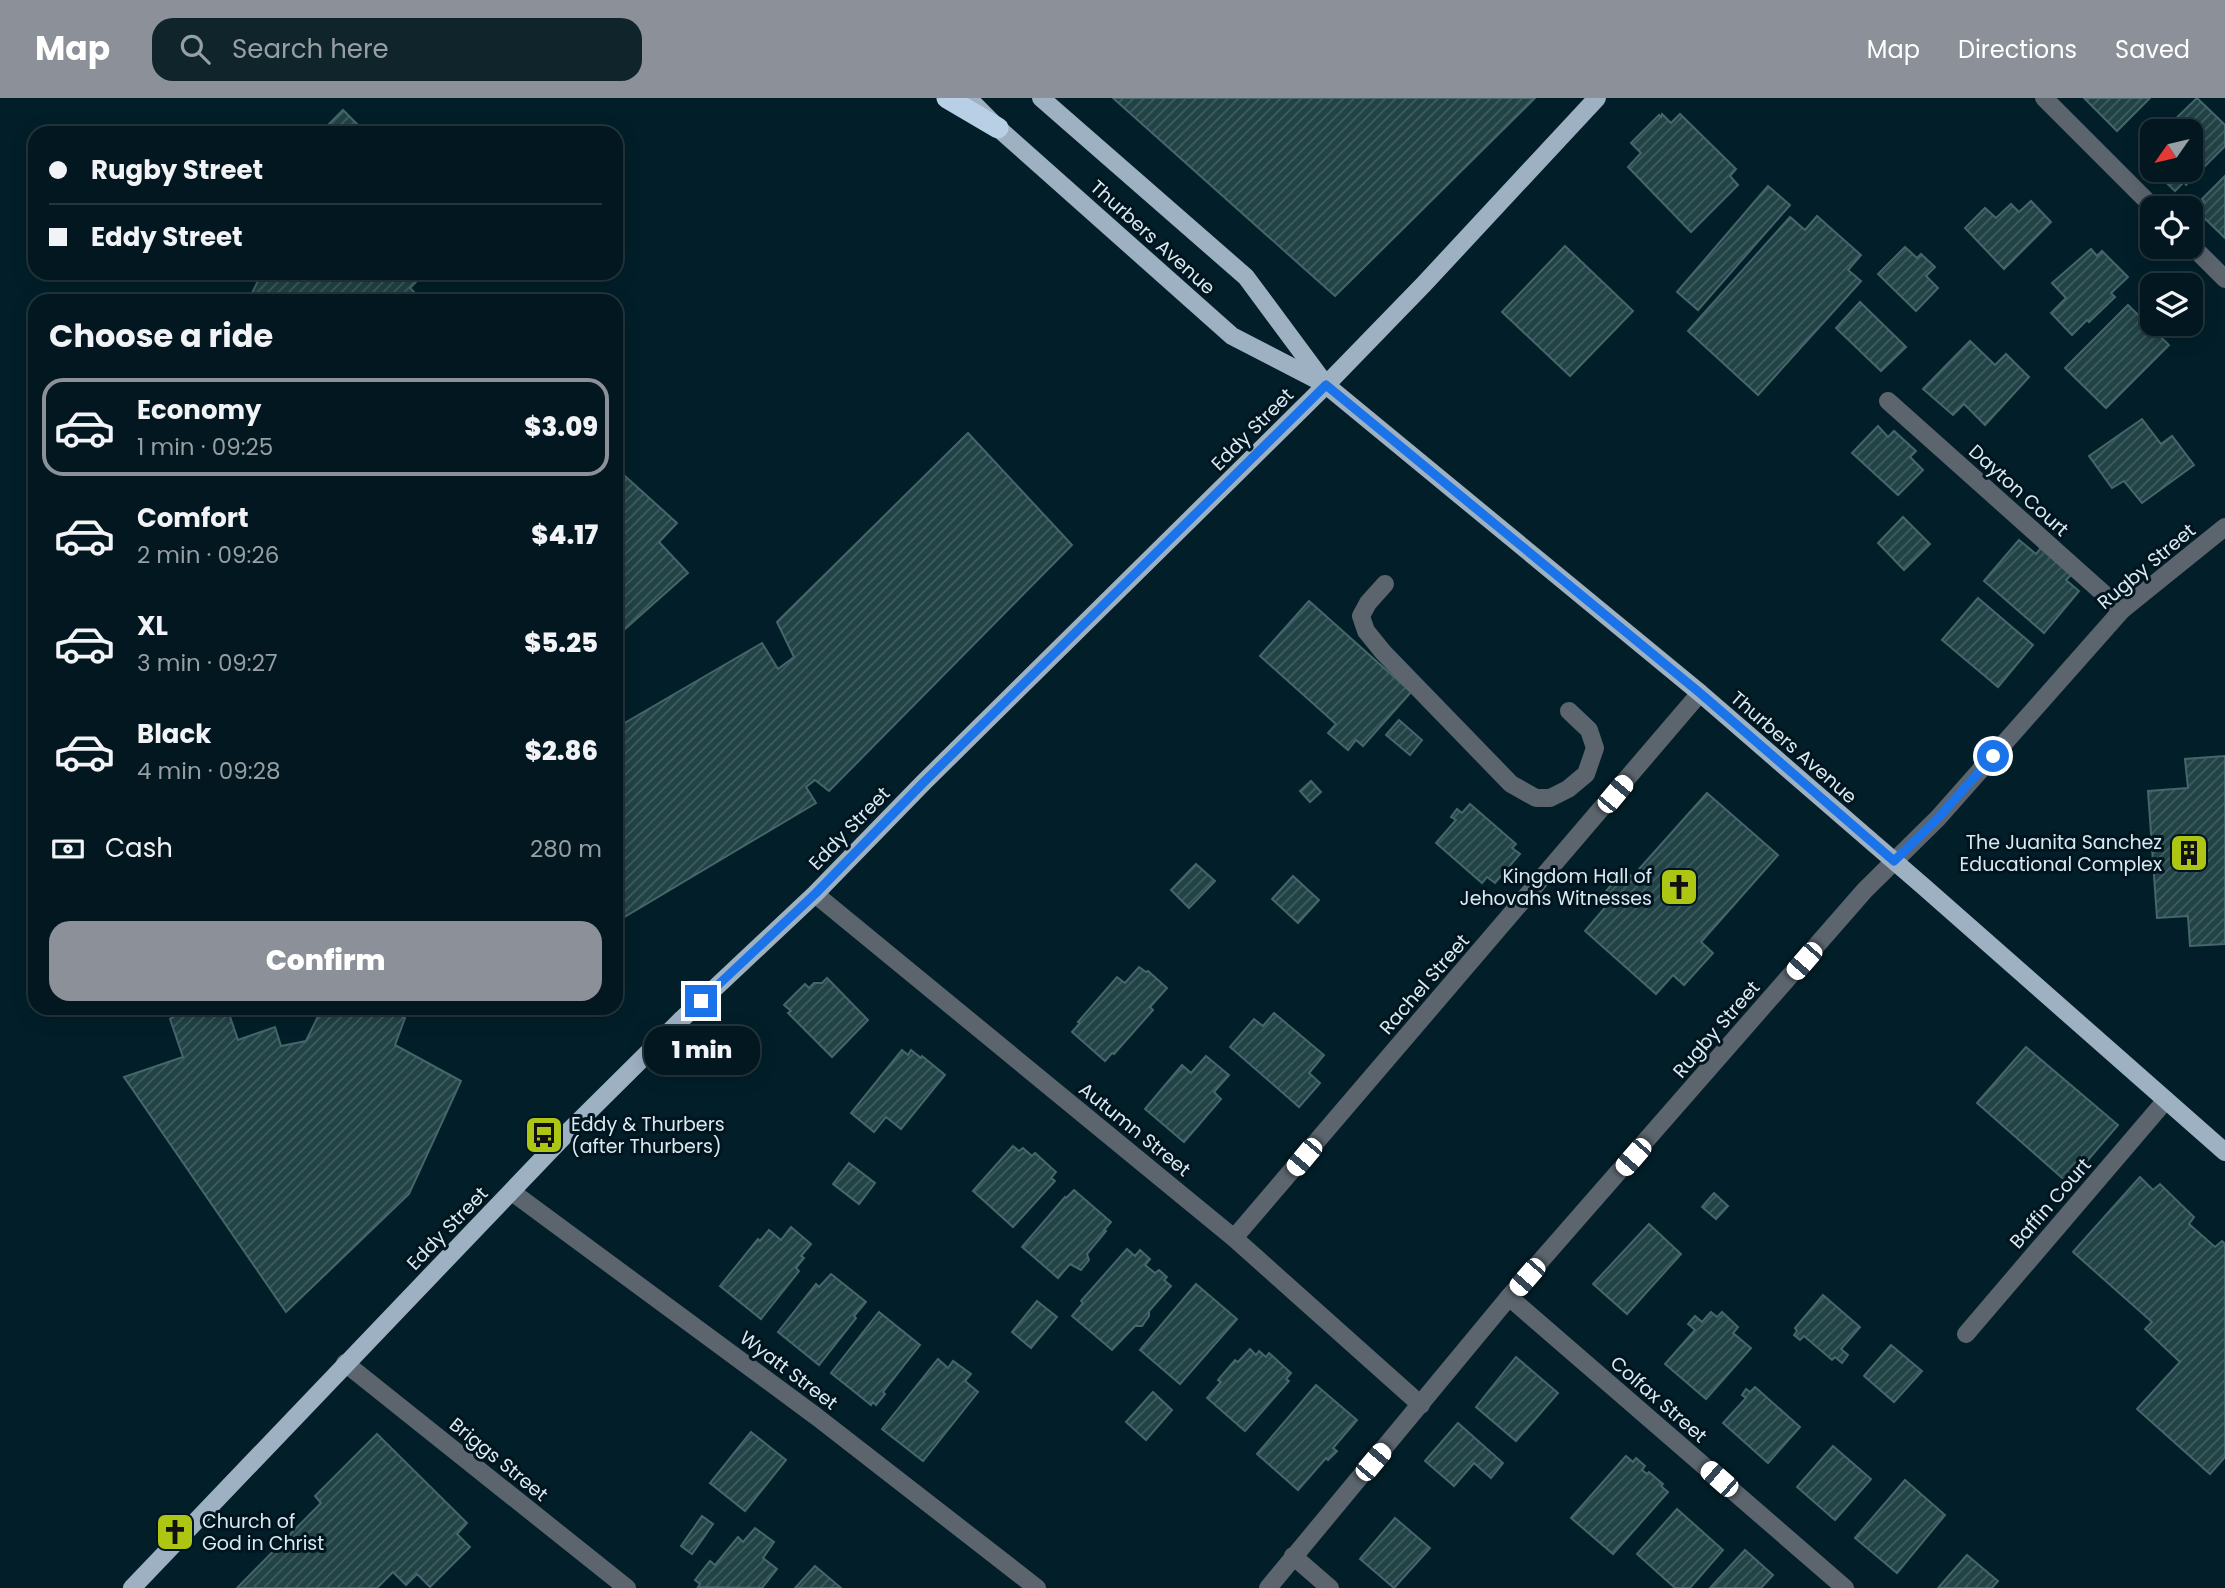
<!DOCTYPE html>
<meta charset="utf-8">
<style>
body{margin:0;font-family:Poppins,sans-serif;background:#10242c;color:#f1f3f6;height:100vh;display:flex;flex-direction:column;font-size:26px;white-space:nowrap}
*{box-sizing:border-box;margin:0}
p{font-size:23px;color:#969fa4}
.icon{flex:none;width:38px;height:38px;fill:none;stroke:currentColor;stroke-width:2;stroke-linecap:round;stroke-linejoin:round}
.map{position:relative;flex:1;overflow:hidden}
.details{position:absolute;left:28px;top:196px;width:595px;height:721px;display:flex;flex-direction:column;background:#02171f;border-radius:21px;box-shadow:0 4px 18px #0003,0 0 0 2px #23363d}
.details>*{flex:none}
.hud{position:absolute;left:28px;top:28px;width:595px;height:154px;border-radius:21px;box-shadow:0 4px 18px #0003,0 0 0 2px #23363d;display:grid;align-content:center;height:154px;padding:0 21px;background:#02171f}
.needle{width:46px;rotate:236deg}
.controls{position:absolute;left:2140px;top:21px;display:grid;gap:14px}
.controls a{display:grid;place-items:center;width:63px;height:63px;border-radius:14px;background:#02171f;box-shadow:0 4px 18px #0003,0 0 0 2px #23363d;font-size:35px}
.end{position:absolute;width:32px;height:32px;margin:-16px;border:9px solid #1a73e8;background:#fff;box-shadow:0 0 0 4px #fff}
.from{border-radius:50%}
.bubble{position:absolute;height:49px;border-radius:21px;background:#02171f;box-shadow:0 4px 18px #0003,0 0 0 2px #23363d;font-size:23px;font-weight:800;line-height:49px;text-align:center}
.car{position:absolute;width:21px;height:42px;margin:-21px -10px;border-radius:9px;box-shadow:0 0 5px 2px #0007;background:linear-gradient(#fff 24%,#345 0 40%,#fff 0 76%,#345 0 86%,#fff 0)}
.hud b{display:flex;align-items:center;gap:24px;height:66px;font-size:26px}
.hud b+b{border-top:2px solid #23363d}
.hud i{width:18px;height:18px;background:#f1f3f6}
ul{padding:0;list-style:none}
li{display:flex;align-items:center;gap:21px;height:98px;margin:0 14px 10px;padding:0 7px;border:4px solid transparent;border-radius:21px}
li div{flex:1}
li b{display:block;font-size:26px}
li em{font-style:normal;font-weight:800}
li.selected{border-color:#8c9099}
li>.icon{width:63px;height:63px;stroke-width:1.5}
h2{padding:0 21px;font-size:32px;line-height:84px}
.pay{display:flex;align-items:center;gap:18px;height:77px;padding:0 21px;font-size:26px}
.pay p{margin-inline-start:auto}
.action{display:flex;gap:14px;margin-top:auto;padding:14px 21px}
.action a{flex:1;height:80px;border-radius:21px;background:#8c9099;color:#fff;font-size:28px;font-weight:800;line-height:80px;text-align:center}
header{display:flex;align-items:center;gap:42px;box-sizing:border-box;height:98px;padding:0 35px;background:#8c9099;color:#fff}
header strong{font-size:33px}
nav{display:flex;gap:38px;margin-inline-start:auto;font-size:24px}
.search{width:490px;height:63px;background:#10242c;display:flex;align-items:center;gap:18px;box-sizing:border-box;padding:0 24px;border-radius:21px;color:#969fa4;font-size:26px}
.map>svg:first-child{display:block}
.building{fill:url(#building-hatch);stroke:#44676b;stroke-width:2}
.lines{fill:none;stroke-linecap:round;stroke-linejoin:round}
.minor{stroke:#5c656e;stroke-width:18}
.major{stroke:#9eb1c3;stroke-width:18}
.highway{stroke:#b8cfe6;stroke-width:21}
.route{stroke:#1a73e8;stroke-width:9}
.labels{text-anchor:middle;stroke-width:6;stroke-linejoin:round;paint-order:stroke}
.street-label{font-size:19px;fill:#daeaf1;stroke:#00151f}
.poi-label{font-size:19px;fill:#daeaf1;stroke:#00151f;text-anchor:end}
</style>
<header>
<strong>Map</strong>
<div class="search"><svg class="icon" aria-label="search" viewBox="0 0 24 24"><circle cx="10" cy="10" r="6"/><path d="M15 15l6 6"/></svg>Search here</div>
<nav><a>Map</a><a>Directions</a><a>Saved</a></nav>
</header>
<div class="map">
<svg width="2225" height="1490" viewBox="0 0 2225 1490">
<defs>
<pattern id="building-hatch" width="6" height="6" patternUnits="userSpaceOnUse" patternTransform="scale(1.75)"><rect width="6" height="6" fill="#214346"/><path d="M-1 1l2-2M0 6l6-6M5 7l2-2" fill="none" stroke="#415e61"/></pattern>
</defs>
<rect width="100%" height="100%" fill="#021f29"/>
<g class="building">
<polygon points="1113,0 1535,0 1335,198"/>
<polygon points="2084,0 2150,0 2117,33"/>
<polygon points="2197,0 2225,27 2225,48 2186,87 2184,84 2175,93 2153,72 2191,72 2191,33 2163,33"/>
<polygon points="343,12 366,35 320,35"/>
<polygon points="1662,16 1671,25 1680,16 1736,71 1730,78 1738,87 1691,134 1628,69 1641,55 1631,45 1659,17 1661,19"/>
<polygon points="2152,44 2152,71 2142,61 2151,52 2148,49"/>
<polygon points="2225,78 2225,140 2196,112 2204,103 2202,101"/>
<polygon points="1768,88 1790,107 1698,212 1677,194"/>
<polygon points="2031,103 2051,124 2004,171 1965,130 1985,110 1996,120 2011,106 2019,114"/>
<polygon points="1817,118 1861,157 1848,172 1861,183 1758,297 1688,233 1790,119 1805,132"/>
<polygon points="1565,148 1633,213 1570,278 1502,214"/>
<polygon points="1905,149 1917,160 1921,156 1935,169 1926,178 1938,190 1916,213 1878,176"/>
<polygon points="2091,151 2097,158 2102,153 2128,179 2111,195 2115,199 2089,224 2087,222 2072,237 2051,215 2066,200 2052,185"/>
<polygon points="262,175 425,175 410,190 423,203 248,203"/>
<polygon points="1860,204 1906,249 1881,273 1836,230"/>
<polygon points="2128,207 2169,247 2106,310 2065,270"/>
<polygon points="1970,243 1995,267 2006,256 2029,279 1985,327 1964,306 1953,317 1923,291"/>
<polygon points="2142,321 2161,346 2172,338 2194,367 2142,405 2124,383 2112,390 2089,358"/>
<polygon points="1878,328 1888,339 1894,333 1916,353 1910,359 1923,372 1898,397 1852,355"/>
<polygon points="968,335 1072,447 829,693 815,682 806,689 816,705 616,824 616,630 762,545 778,571 794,559 777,524"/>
<polygon points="616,370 677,425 659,444 688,475 616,539"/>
<polygon points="1903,419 1930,446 1904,472 1878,445"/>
<polygon points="2019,442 2036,456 2041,450 2072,476 2066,482 2079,493 2044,535 1984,483"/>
<polygon points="1978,500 2033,547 1998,589 1942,542"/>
<polygon points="1309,503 1411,594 1363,648 1356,642 1348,652 1328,635 1336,626 1260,558"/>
<polygon points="1399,622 1422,642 1410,657 1386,637"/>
<polygon points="2225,658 2225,846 2190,848 2188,818 2157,820 2148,693 2188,690 2185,661"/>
<polygon points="1311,683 1321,694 1310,704 1300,693"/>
<polygon points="1707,695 1778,757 1701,844 1713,855 1684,887 1673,877 1656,896 1585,833 1609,805 1601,799 1624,772 1632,779"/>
<polygon points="1470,706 1516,746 1512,750 1520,756 1495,785 1487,779 1482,785 1436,745 1456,722 1451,719 1457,711 1462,715"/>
<polygon points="1196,766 1215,783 1189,810 1171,792"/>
<polygon points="1293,778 1319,802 1298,825 1272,801"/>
<polygon points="1139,869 1146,874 1148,873 1167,890 1150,909 1153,912 1114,956 1112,955 1105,963 1072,934 1080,925 1078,924 1117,879 1125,885"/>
<polygon points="827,880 868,922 832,959 788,915 791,913 784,907 805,886 809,890 814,885 822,885"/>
<polygon points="187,910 227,910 238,942 275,929 281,948 306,943 322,910 384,910 405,920 395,947 461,983 409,1096 286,1214 124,979 183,959 170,921"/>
<polygon points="1274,915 1324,957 1309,975 1320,985 1299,1009 1230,949 1254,921 1263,928"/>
<polygon points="2026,949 2118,1027 2068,1085 1977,1005"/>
<polygon points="902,952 908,957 911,952 921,960 922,958 945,977 901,1031 886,1019 874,1034 851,1015"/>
<polygon points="1206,958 1229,977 1214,994 1221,1001 1184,1044 1145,1011 1182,967 1191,975"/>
<polygon points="1013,1048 1019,1053 1023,1050 1032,1058 1035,1055 1056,1074 1051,1080 1055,1083 1013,1129 973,1093"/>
<polygon points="849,1065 875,1085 859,1106 833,1086"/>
<polygon points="2140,1079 2153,1092 2160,1086 2194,1119 2189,1126 2215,1149 2222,1143 2225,1146 2225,1359 2210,1376 2137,1311 2180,1264 2145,1231 2152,1224 2073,1154"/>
<polygon points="1074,1092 1111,1124 1104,1132 1106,1133 1087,1156 1089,1162 1081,1172 1070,1166 1058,1180 1022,1149 1065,1099 1066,1100"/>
<polygon points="1714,1095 1728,1108 1716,1121 1702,1109"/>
<polygon points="1649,1126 1681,1156 1627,1216 1593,1186"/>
<polygon points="791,1129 811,1146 801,1158 804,1160 796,1170 799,1173 761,1221 720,1188 758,1141 760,1143 769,1132 781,1142"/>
<polygon points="1127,1151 1135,1158 1140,1152 1150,1161 1145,1167 1155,1175 1159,1172 1167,1179 1164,1182 1171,1188 1149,1213 1149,1218 1142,1228 1135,1228 1112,1252 1072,1218 1083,1205 1081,1203"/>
<polygon points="831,1176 866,1204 854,1218 856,1220 819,1267 778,1234 816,1186 819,1189"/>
<polygon points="1196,1186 1237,1221 1180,1286 1140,1252"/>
<polygon points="1823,1197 1860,1229 1841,1251 1848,1257 1842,1265 1835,1259 1832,1262 1804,1238 1800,1242 1794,1237 1797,1233 1795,1230"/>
<polygon points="1037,1203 1057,1219 1031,1250 1012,1234"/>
<polygon points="879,1214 920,1247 883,1294 885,1296 876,1307 873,1304 871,1307 831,1275"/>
<polygon points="1711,1214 1717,1219 1722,1214 1738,1229 1733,1235 1751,1250 1706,1301 1665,1266 1695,1232 1688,1226 1695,1218 1702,1224"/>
<polygon points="1891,1247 1922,1273 1894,1304 1864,1278"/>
<polygon points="1250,1251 1256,1257 1259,1253 1266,1259 1269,1255 1291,1275 1286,1281 1289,1283 1245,1333 1207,1300 1221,1284 1218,1282 1235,1262 1238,1264"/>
<polygon points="1516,1259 1558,1295 1516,1343 1476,1309"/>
<polygon points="938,1261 948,1270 953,1263 971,1276 965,1283 978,1294 923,1363 882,1331"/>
<polygon points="1316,1287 1357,1322 1333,1350 1337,1353 1328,1362 1326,1360 1298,1392 1257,1356"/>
<polygon points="1755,1289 1800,1329 1768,1365 1723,1325 1746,1300 1742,1297 1746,1291 1750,1294"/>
<polygon points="1153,1294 1172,1312 1146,1342 1126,1324"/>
<polygon points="1458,1325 1503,1365 1491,1380 1474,1365 1454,1388 1425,1363"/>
<polygon points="751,1334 786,1362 745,1413 710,1385"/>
<polygon points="377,1336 467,1425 457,1436 470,1449 430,1489 417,1476 406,1487 393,1474 377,1490 237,1490 321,1405 315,1398"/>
<polygon points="1833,1348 1871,1381 1835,1422 1797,1389"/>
<polygon points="1626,1358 1633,1364 1636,1360 1645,1368 1642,1372 1647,1376 1649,1374 1663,1386 1661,1388 1668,1394 1613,1456 1571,1420"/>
<polygon points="1905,1382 1945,1417 1897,1475 1855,1440"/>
<polygon points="1677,1411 1723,1452 1690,1490 1675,1490 1637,1456"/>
<polygon points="702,1418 713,1426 692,1456 681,1448"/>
<polygon points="1395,1420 1430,1450 1394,1490 1360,1461"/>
<polygon points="755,1430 774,1444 763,1460 777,1471 762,1490 698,1489 700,1486 695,1482 710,1463 715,1467 738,1439 743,1444"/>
<polygon points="1745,1452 1773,1477 1761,1490 1710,1490"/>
<polygon points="1967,1457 1998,1483 1992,1490 1938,1490"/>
<polygon points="815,1468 841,1490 795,1490"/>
</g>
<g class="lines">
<g class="minor">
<polyline points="2044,0 2154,110"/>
<polyline points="2191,147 2225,181"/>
<polyline points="1888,303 2122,512"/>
<polyline points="1385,486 1368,505 1361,518 1366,533 1383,554 1511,686 1536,700 1550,700 1568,691 1586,676 1595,650 1589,632 1569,613"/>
<polyline points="815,796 1234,1140 1421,1307"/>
<polyline points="512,1094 817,1319 1037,1490"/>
<polyline points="1234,1140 1700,595"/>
<polyline points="1509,1199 1845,1490"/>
<polyline points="1966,1236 2166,1002"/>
<polyline points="345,1265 627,1490"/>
<polyline points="1293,1458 1330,1490"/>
<polyline points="1268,1490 1509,1199 1865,792 1938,720 2122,512 2225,429"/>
</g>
<g class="major">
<polyline points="968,0 998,30 1232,238 1323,285"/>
<polyline points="1041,0 1246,179 1326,287 1700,595 1923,788 2225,1054"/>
<polyline points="132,1490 569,1033 682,921 815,796 924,684 1326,287 1424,186 1597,0"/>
</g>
<polyline class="highway" points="947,0 998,30"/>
</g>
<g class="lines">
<polyline class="route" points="701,903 815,796 924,684 1326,287 1700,595 1894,763 1938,720 1993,658"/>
</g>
<defs>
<symbol id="building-square" viewBox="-11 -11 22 22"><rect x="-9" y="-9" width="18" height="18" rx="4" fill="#acc613" stroke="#00151f"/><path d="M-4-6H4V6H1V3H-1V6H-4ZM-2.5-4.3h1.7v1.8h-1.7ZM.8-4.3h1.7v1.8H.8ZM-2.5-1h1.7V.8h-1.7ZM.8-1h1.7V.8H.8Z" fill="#111"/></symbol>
<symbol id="church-square" viewBox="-11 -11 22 22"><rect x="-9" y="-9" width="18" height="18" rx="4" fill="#acc613" stroke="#00151f"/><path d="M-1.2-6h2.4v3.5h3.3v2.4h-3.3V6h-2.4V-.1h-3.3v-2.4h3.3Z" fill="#111"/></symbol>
<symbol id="bus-square" viewBox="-11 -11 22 22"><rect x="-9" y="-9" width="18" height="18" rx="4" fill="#acc613" stroke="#00151f"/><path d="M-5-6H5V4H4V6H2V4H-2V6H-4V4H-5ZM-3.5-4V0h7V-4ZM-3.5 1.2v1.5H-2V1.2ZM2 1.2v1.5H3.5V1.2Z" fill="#111"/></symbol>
</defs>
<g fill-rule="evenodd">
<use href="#building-square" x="2167" y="733" width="44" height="44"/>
<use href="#church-square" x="1657" y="767" width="44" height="44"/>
<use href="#bus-square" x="522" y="1015" width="44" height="44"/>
<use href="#church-square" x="153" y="1412" width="44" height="44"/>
</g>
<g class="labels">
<g class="street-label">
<text transform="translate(1153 139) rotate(42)" y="7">Thurbers Avenue</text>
<text transform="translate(1252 331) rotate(-45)" y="7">Eddy Street</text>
<text transform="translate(2019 392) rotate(42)" y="7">Dayton Court</text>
<text transform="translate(2146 468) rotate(-40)" y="7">Rugby Street</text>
<text transform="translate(1794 649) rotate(41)" y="7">Thurbers Avenue</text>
<text transform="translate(849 730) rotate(-46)" y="7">Eddy Street</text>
<text transform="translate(1424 886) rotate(-49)" y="7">Rachel Street</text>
<text transform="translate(1716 931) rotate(-49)" y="7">Rugby Street</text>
<text transform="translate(1135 1031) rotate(39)" y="7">Autumn Street</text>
<text transform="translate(2050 1105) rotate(-49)" y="7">Baffin Court</text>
<text transform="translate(447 1130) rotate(-46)" y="7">Eddy Street</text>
<text transform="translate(789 1272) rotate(37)" y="7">Wyatt Street</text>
<text transform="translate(1659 1301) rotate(41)" y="7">Colfax Street</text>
<text transform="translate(499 1361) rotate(39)" y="7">Briggs Street</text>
</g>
<g class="poi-label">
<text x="2162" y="751">The Juanita Sanchez<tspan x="2162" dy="22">Educational Complex</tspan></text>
<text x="1652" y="785">Kingdom Hall of<tspan x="1652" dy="22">Jehovahs Witnesses</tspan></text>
<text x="571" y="1033" text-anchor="start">Eddy &amp; Thurbers<tspan x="571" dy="22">(after Thurbers)</tspan></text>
<text x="202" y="1430" text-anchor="start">Church of<tspan x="202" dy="22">God in Christ</tspan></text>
</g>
</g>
</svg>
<div class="controls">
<a><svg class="needle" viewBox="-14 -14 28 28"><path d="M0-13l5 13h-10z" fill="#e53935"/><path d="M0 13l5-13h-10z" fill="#969fa4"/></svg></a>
<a><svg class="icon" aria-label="locate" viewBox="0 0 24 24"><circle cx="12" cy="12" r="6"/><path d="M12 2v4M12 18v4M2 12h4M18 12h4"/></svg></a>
<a><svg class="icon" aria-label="layers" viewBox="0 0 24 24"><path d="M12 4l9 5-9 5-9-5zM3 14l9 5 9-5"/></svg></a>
</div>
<i class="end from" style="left:1993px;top:658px"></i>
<i class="end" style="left:701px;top:903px"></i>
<div class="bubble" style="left:644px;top:928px;width:116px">1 min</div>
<i class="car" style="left:1615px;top:696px;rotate:40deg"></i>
<i class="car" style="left:1804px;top:863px;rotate:221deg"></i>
<i class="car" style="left:1304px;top:1059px;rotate:220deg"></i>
<i class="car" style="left:1633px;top:1059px;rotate:221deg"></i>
<i class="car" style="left:1527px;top:1179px;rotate:221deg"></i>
<i class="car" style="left:1373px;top:1364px;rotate:40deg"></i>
<i class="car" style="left:1719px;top:1381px;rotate:311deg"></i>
<div class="hud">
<b><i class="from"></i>Rugby Street</b>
<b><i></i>Eddy Street</b>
</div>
<section class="details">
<h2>Choose a ride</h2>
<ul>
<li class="selected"><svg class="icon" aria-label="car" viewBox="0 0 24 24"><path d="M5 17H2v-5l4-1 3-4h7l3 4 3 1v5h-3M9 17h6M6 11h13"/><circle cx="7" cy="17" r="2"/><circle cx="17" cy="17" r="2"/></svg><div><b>Economy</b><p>1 min · 09:25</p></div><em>$3.09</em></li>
<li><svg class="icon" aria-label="car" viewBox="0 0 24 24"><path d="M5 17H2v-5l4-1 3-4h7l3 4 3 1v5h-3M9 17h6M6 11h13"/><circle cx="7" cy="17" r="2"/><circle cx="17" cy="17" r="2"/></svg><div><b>Comfort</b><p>2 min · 09:26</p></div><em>$4.17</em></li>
<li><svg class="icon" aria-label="car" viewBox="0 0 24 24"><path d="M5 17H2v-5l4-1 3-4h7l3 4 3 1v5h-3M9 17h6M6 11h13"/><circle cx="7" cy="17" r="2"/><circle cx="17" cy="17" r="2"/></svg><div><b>XL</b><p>3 min · 09:27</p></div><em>$5.25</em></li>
<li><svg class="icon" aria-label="car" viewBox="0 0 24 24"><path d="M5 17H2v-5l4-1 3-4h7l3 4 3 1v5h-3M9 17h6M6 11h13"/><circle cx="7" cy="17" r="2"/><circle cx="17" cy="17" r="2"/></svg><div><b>Black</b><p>4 min · 09:28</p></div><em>$2.86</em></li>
</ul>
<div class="pay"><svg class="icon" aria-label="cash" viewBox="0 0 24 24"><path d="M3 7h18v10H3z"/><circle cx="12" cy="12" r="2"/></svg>Cash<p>280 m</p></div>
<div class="action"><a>Confirm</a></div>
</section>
</div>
